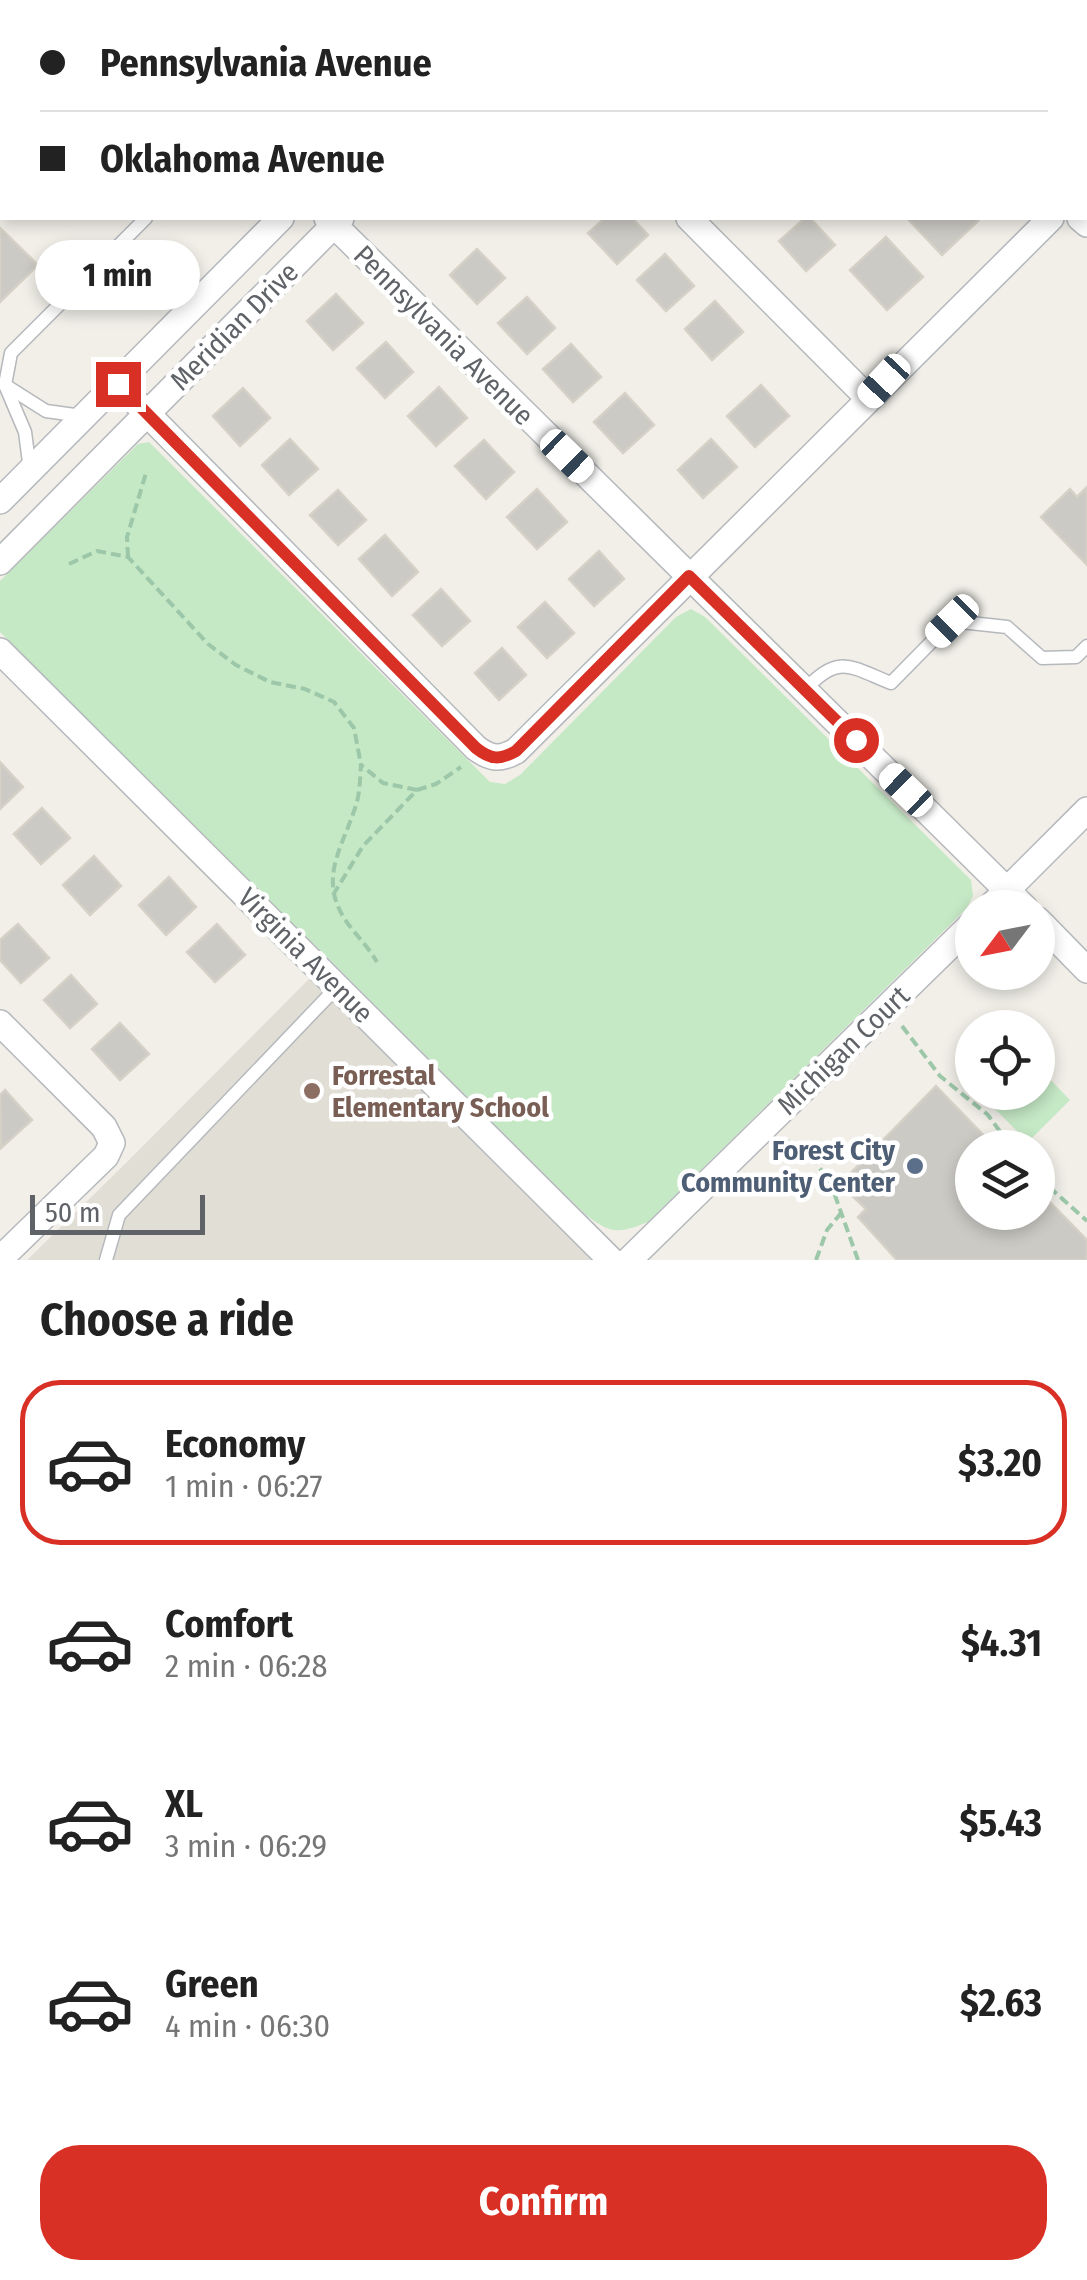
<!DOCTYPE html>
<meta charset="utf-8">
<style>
body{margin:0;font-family:"Fira Sans Condensed",sans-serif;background:#f2f2f2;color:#222;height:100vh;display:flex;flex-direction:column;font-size:38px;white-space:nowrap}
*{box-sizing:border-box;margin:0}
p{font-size:32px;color:#767676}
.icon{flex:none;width:55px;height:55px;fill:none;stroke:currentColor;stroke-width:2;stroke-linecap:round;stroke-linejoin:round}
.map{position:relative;height:1260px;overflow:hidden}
.sheet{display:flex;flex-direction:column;background:#fff;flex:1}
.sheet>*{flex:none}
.guide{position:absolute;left:0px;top:0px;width:1088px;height:220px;box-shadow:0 5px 15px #0003;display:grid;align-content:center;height:220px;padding:0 40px;background:#fff}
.needle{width:65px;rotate:238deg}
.controls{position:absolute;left:955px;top:890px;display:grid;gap:20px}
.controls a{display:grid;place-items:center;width:100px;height:100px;border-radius:50%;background:#fff;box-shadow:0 5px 15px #0003;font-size:50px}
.scale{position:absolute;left:30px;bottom:25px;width:175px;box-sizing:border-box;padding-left:10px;border:5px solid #5f6368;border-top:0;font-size:28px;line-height:35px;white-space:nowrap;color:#5f6368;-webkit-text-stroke:8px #fff;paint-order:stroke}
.end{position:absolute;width:45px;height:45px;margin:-22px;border:12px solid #d93025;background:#fff;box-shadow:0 0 0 5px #fff}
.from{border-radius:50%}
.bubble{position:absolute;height:70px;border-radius:35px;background:#fff;box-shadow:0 5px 15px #0003;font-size:32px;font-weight:700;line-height:70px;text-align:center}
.car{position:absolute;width:30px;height:60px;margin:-30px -15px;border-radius:12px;box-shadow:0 0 8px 2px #0007;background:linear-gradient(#fff 24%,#345 0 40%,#fff 0 76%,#345 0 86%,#fff 0)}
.guide b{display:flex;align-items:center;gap:35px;height:95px;font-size:38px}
.guide b+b{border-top:2px solid #e0e0e0}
.guide i{width:25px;height:25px;background:#222}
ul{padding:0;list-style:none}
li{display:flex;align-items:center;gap:30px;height:165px;margin:0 20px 15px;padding:0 20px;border:5px solid transparent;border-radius:40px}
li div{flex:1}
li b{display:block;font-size:38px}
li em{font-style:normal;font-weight:700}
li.active{border-color:#d93025}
li>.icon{width:90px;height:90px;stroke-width:1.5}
h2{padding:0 40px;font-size:45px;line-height:120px}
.cta{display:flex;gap:20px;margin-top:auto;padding:20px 40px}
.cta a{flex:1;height:115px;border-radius:40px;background:#d93025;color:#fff;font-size:40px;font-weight:700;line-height:115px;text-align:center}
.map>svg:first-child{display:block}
.education{fill:#e1ded6}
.green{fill:#c5e8c5}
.building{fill:#cccac5;stroke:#d6d1c6;stroke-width:2.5}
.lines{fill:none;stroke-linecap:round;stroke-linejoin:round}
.service-casing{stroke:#b5b8bc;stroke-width:15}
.minor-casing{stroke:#b5b8bc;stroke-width:28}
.path{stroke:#9cc7a9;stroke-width:4;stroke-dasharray:10 5;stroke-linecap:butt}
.service{stroke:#fff;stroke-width:12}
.minor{stroke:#fff;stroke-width:25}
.route{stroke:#d93025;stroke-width:12}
.education-dot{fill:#8d6e63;stroke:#fff;stroke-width:4}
.service-dot{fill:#5c6f8a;stroke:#fff;stroke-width:4}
.labels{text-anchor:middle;stroke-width:9;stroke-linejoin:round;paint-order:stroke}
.street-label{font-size:28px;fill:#5f6368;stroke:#fff}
.education-label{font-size:28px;font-weight:bold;fill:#785e54;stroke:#fff;text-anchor:start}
.service-label{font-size:28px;font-weight:bold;fill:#4e5e75;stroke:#fff;text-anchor:end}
</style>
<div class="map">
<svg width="1087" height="1260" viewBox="0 0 1087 1260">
<rect width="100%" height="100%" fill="#f1efe8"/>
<polygon class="education" points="311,977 593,1260 27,1260 129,1160"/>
<g class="green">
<path d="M149,442l341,340 15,2 15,-9 156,-158 15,-8 14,8 266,263 2,16 -6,12 -319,314c-30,12 -38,12 -63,-8l-585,-582v-51l138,-137z"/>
<polygon points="1038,1067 1070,1100 1028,1142 979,1093 1038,1092"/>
</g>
<g class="building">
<polygon points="0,0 22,2 2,2 0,160"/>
<polygon points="605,218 632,218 648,235 617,264 588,233"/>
<polygon points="805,218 810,218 835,245 806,271 779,241"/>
<polygon points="907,218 975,218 978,221 942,255"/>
<polygon points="0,228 38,265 0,302"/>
<polygon points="886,237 923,277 887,310 850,270"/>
<polygon points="477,249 505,278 477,304 450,275"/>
<polygon points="665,254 694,286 666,311 637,280"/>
<polygon points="336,294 363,323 333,350 307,321"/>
<polygon points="527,297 555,328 527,354 498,323"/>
<polygon points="715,301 743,332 712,360 685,329"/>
<polygon points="386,342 413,372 385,398 357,368"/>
<polygon points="571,344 601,377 573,402 543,369"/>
<polygon points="761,385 789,416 755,447 727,416"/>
<polygon points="439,387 467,418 436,446 408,416"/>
<polygon points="243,388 270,418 240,446 213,416"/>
<polygon points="625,393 654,425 623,453 594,422"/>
<polygon points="290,439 318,469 289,495 262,465"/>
<polygon points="711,439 737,467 703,498 678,470"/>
<polygon points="484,440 514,472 486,499 455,466"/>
<polygon points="1087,487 1087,565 1041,517 1070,489 1077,497"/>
<polygon points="537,489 567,522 537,549 507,517"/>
<polygon points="338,490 366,520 338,545 310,515"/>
<polygon points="385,535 418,572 392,596 359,559"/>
<polygon points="599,551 624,579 594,606 569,579"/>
<polygon points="441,589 470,621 442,646 413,615"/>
<polygon points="545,602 574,633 547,658 518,627"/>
<polygon points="502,648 526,675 499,700 475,673"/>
<polygon points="0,762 23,787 0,809"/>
<polygon points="42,808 70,838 41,864 14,834"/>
<polygon points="94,856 121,886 90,915 63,885"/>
<polygon points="169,877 196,907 166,935 139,905"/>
<polygon points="18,924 49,958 21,983 0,960 0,940"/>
<polygon points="217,924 245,955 215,982 187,952"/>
<polygon points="71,975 97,1004 70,1028 44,1000"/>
<polygon points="120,1023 149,1054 120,1080 92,1049"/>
<polygon points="936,1086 996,1148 972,1148 972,1212 1038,1212 1038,1190 1087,1240 1087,1260 897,1260 858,1217 866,1209 840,1184"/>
<polygon points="5,1090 32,1120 1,1148 0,1095"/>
</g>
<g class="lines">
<defs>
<g id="service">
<polyline points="5,385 46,411 82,416"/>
<polyline points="30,470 25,432 5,385 11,353 146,218"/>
<path d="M805,690c33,-37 46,-23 86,-7l61,-62 55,6 35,31 34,-1 11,-11"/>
<polyline points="106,1260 119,1215 338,986"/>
</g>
<g id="minor">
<polyline points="138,0 139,2"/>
<polyline points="864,0 867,2"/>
<polyline points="501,2 504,0"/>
<polyline points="557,2 560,0"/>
<polyline points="1085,185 1087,183"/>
<polyline points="327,218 1025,908"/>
<polyline points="689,218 868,398"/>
<polyline points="1080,218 1087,224"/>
<path d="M118,384l358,364c15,11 24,12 40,3l535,-533"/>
<polyline points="0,501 281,218"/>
<polyline points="0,562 341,218"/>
<polyline points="0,651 611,1260"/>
<polyline points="989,908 1087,810"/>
<polyline points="1038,920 1087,970"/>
<polyline points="0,1023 104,1127 112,1143 106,1156 0,1259"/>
<polyline points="629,1260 972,924"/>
</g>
</defs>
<use href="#service" class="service-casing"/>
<use href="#minor" class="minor-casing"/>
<g class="path">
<polyline points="128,557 127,537 146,473"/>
<polyline points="69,564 97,551 128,557 208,644 236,665 270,682 305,689 334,702 354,728 361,765"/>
<polyline points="417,790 436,784 461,767"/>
<path d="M333,895l30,-49 54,-56 -34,-7 -22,-18c-1,13 -1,28 -5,40 -12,40 -38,71 -12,113 9,14 23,27 33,44"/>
<polyline points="902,1026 940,1076 988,1115 1012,1148"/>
<polyline points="786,1140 814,1159 832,1187 858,1260"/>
<polyline points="1038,1177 1087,1221"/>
<polyline points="816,1260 827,1230 841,1213"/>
</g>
<use href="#service" class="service"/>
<use href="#minor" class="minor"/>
</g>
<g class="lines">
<path class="route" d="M118,384l358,364c15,12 24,12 40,3l173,-175 167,164"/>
</g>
<circle class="education-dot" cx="312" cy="1091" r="10"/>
<circle class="service-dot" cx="915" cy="1166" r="10"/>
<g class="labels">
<g class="street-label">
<text transform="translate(234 326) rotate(-45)" y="10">Meridian Drive</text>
<text transform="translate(444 335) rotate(45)" y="10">Pennsylvania Avenue</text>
<text transform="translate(306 955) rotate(45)" y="10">Virginia Avenue</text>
<text transform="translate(843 1050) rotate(-44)" y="10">Michigan Court</text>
</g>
<g class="education-label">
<text x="332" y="1085">Forrestal<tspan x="332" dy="32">Elementary School</tspan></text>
</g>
<g class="service-label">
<text x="895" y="1160">Forest City<tspan x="895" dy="32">Community Center</tspan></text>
</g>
</g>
</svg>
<div class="controls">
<a><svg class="needle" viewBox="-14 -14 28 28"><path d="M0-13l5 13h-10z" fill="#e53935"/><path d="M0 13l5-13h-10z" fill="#767676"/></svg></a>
<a><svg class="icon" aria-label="locate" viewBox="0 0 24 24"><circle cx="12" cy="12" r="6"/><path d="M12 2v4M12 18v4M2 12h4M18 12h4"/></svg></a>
<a><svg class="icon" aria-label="layers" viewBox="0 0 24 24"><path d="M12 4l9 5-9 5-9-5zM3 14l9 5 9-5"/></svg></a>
</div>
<div class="scale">50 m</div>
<i class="end from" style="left:856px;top:740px"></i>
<i class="end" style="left:118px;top:384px"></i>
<div class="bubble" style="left:35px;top:240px;width:165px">1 min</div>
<i class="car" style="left:884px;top:381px;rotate:223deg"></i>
<i class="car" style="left:567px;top:456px;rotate:134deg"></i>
<i class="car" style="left:952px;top:621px;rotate:225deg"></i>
<i class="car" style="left:906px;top:790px;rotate:314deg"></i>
<div class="guide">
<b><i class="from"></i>Pennsylvania Avenue</b>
<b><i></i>Oklahoma Avenue</b>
</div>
</div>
<section class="sheet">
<h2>Choose a ride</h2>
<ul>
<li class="active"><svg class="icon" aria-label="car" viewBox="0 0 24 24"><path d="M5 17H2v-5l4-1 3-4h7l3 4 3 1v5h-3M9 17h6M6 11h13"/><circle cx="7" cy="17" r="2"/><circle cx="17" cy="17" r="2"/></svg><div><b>Economy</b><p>1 min · 06:27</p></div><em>$3.20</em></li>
<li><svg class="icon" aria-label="car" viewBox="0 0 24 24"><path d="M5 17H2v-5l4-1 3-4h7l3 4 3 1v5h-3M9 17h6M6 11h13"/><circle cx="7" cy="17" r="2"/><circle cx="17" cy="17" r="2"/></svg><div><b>Comfort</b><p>2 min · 06:28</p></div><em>$4.31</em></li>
<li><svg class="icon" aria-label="car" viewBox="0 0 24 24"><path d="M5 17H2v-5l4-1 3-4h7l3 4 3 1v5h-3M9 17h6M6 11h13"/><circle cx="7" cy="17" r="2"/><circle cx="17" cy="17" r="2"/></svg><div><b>XL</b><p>3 min · 06:29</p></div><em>$5.43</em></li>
<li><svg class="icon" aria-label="car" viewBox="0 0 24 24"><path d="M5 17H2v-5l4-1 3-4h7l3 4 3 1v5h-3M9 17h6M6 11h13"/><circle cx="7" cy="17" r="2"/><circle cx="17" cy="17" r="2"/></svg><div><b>Green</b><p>4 min · 06:30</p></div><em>$2.63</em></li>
</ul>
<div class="cta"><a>Confirm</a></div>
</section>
